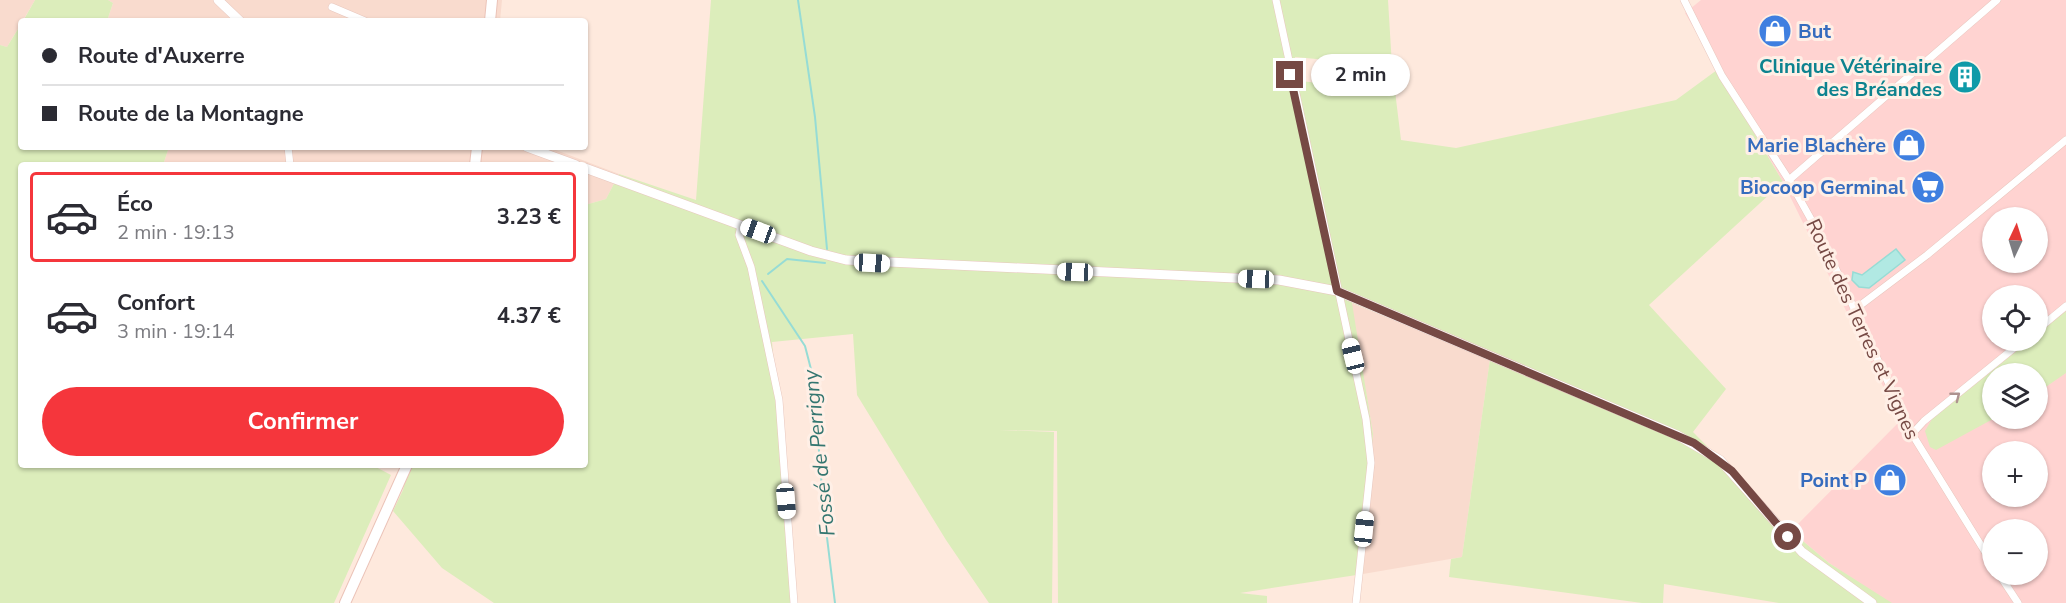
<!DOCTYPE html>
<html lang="fr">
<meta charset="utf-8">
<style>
body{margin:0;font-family:"Nunito Sans",sans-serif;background:#f2f2f3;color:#2b2b33;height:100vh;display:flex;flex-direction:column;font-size:22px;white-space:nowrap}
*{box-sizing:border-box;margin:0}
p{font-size:20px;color:#7c7c81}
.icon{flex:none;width:33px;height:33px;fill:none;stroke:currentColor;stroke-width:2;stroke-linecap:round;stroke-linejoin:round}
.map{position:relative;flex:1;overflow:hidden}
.sheet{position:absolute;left:18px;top:162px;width:570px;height:306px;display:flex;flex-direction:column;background:#fff;border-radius:6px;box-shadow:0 2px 4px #0004}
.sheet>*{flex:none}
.guide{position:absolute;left:18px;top:18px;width:570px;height:132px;border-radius:6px;box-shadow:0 2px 4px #0004;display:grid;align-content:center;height:132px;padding:0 24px;background:#fff}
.needle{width:39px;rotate:4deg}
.tools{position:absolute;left:1982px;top:207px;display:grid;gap:12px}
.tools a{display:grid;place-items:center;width:66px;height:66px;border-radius:50%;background:#fff;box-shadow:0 2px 4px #0004;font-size:30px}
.end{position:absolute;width:27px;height:27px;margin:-14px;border:8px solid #764944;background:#fff;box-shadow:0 0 0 3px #fff}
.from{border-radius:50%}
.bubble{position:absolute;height:42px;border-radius:21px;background:#fff;box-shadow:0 2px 4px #0004;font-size:20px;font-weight:700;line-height:42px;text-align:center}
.car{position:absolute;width:18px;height:36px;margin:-18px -9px;border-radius:8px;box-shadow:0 0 4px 2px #0007;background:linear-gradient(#fff 24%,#345 0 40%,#fff 0 76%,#345 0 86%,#fff 0)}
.guide b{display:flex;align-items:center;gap:21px;height:57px;font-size:22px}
.guide b+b{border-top:2px solid #e1e1e2}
.guide i{width:15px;height:15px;background:#2b2b33}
ul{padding:10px 0 0;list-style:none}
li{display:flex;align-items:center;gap:18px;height:90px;margin:0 12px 9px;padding:0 12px;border:3px solid transparent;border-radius:6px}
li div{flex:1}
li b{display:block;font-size:22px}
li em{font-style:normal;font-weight:700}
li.current{border-color:#f5363c}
li>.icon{width:54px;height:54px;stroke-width:1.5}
.action{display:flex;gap:12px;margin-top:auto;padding:12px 24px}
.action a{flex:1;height:69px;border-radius:36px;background:#f5363c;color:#fff;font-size:24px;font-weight:700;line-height:69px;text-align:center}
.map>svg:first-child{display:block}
.residential{fill:#f9dbce}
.commercial{fill:#ffd3d1;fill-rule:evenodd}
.green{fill:#dcedbb}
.water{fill:#b1e9e3;stroke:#96dcd5;stroke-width:1.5}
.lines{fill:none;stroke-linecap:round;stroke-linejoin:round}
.stream{stroke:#96dcd5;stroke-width:2}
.minor-casing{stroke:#e8c7be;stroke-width:8}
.tertiary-casing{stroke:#e8c7be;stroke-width:10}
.secondary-casing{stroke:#ebc3b8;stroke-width:12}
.minor{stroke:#fff;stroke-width:7}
.tertiary{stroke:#fff;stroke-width:9}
.secondary{stroke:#fff;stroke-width:10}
.oneway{stroke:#ad928f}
.route{stroke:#764944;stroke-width:8}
.labels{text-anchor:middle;stroke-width:6;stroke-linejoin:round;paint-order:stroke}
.shop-label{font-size:20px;font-weight:bold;fill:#366cbe;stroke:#ffefe6;text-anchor:end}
.culture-label{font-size:20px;font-weight:bold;fill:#0d838f;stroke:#ffefe6;text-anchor:end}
.street-label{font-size:20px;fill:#764944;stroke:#ffefe6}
.water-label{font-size:21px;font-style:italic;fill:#347670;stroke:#ffefe6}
</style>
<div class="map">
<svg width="2066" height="603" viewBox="0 0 2066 603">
<rect width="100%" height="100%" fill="#fee9dd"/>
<g class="residential">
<polygon points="0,0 35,0 7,47 0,45"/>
<polygon points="108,0 502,0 500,21 107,21 113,3"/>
<polygon points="169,147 548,147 619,174 606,199 585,205 585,165 163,165"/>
<polygon points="1351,303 1490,359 1462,557 1363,574 1373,434"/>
</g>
<path class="commercial" d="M1701,0h365v603h-176l-61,-40 -38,-32 109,-110 -117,-239 -98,-169zM1992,218h45v44h-45zM1992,296h45v44h-45zM1992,374h45v44h-45zM1992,452h45v44h-45zM1992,530h45v44h-45z"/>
<g class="green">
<polygon points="35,0 108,0 113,3 107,21 23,21"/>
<polygon points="711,0 1388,0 1392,66 1295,57 1300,81 1395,91 1401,140 1456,148 1676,100 1717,70 1783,182 1649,305 1726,389 1693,432 1791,531 1829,563 1892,603 1779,603 1664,584 1663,603 1642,603 1449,577 1451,559 1462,557 1490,359 1352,303 1373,434 1363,574 1240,593 1267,596 1267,603 1058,603 1057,431 999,430 1054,432 1052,603 989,603 946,540 857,395 853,334 772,342 795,603 494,603 442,568 393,511 403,490 409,465 585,465 585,205 606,199 619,174 696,200"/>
<polygon points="21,24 21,147 169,147 163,165 21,165 21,465 372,465 391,475 334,603 0,603 0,45 7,47"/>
<polygon points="2066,311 2066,373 2037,393 2037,374 1992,374 1993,419 1936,450 1930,447 1925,431 1932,419 2029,341 2037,340 2037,334"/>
</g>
<polygon class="water" points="1896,249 1905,260 1869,288 1859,287 1852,280 1853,272 1862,275"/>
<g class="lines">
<g class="stream">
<polyline points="798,0 815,117 827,249"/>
<polyline points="768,274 787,259 825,263"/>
<polyline points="762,281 805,346 813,377 824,513 835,603"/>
</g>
<defs>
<g id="minor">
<polyline points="1276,0 1366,419 1371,463 1356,603"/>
<polyline points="1684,0 1722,76 1789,180 1822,239 1912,434 1992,563"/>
<polyline points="332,7 365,21"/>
<polyline points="288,147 290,165"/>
<polyline points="1789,180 1997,0"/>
<polyline points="741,225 739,235 751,267 779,400 794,603"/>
<polyline points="1854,310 1927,255 2066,140"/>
<polyline points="2037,330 2066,306"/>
<polyline points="1912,434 1924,421 2024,340"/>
<polyline points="1999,574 2018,603"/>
</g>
<g id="tertiary">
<polyline points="218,0 240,21"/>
<polyline points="527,147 576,165"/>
<polyline points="585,168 811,251 846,260 1279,280 1337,291 1677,435 1720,460 1802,552 1872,603"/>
</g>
<g id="secondary">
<polyline points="490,21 492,0"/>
<polyline points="475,165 477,147"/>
<polyline points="345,603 407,465"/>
</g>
</defs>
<use href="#minor" class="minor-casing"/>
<use href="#tertiary" class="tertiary-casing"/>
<use href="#secondary" class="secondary-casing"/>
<use href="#minor" class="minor"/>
<use href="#tertiary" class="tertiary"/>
<use href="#secondary" class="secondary"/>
</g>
<defs><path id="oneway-chevron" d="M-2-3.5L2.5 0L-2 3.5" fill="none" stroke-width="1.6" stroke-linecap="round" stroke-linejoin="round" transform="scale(1.5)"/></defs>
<use class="oneway" href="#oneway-chevron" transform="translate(1956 396) rotate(-38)"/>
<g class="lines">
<polyline class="route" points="1290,75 1337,291 1694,443 1732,471 1788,537"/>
</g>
<defs>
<symbol id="shop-disc" viewBox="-11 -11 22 22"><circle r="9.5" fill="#3f7fe0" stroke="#ffefe6"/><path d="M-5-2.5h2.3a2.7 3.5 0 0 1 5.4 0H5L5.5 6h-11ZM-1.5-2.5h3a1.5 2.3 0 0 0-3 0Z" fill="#fff"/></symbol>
<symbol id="building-disc" viewBox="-11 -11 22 22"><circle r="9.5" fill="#0f9aa8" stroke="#ffefe6"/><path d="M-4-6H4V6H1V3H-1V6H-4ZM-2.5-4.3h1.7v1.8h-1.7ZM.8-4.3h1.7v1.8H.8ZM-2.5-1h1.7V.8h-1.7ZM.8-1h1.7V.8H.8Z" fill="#fff"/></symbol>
<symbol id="supermarket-disc" viewBox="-11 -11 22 22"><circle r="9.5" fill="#3f7fe0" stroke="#ffefe6"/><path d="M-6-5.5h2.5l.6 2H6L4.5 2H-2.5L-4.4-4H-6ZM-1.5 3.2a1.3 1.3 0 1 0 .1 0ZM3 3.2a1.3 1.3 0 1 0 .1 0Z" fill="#fff"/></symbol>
</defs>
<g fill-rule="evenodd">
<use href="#shop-disc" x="1756" y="12" width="38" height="38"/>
<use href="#building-disc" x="1946" y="58" width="38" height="38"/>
<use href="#shop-disc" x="1890" y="126" width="38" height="38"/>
<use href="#supermarket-disc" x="1909" y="168" width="38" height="38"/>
<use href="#shop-disc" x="1871" y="461" width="38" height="38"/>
</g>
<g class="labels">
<g class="shop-label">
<text x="1798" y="38" text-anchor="start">But</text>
<text x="1886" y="152">Marie Blachère</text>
<text x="1905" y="194">Biocoop Germinal</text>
<text x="1867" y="487">Point P</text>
</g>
<g class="culture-label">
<text x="1942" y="73">Clinique Vétérinaire<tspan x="1942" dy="23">des Bréandes</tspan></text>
</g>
<g class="street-label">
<text transform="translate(1863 329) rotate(65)" y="7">Route des Terres et Vignes</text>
</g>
<g class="water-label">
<text transform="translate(819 453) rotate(-96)" y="7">Fossé de Perrigny</text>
</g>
</g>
</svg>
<div class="tools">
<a><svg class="needle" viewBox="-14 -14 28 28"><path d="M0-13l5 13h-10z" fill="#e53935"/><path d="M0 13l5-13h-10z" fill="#7c7c81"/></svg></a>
<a><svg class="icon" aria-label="locate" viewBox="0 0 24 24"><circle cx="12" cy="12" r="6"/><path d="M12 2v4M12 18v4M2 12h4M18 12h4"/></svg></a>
<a><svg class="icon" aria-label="layers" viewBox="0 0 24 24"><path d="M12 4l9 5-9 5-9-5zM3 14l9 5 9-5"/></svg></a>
<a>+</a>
<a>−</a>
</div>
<i class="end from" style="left:1788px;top:537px"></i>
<i class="end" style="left:1290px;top:75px"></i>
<div class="bubble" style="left:1311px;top:54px;width:99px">2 min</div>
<i class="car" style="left:758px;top:231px;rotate:290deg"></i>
<i class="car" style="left:872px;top:263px;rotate:93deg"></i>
<i class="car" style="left:1075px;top:272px;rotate:272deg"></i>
<i class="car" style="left:1256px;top:279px;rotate:272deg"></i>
<i class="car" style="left:1353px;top:356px;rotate:346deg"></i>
<i class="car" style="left:786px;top:501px;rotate:175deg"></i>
<i class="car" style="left:1364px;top:529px;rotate:6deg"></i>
<div class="guide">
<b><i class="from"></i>Route d'Auxerre</b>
<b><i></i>Route de la Montagne</b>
</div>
<section class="sheet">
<ul>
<li class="current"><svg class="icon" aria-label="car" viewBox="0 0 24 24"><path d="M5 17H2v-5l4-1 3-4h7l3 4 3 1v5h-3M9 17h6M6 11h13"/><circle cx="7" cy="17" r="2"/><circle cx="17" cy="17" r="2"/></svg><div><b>Éco</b><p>2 min · 19:13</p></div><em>3.23 €</em></li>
<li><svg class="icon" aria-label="car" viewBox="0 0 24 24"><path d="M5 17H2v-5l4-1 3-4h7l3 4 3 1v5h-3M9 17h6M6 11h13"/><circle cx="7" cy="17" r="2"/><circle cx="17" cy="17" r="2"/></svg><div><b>Confort</b><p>3 min · 19:14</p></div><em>4.37 €</em></li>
</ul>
<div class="action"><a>Confirmer</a></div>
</section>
</div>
